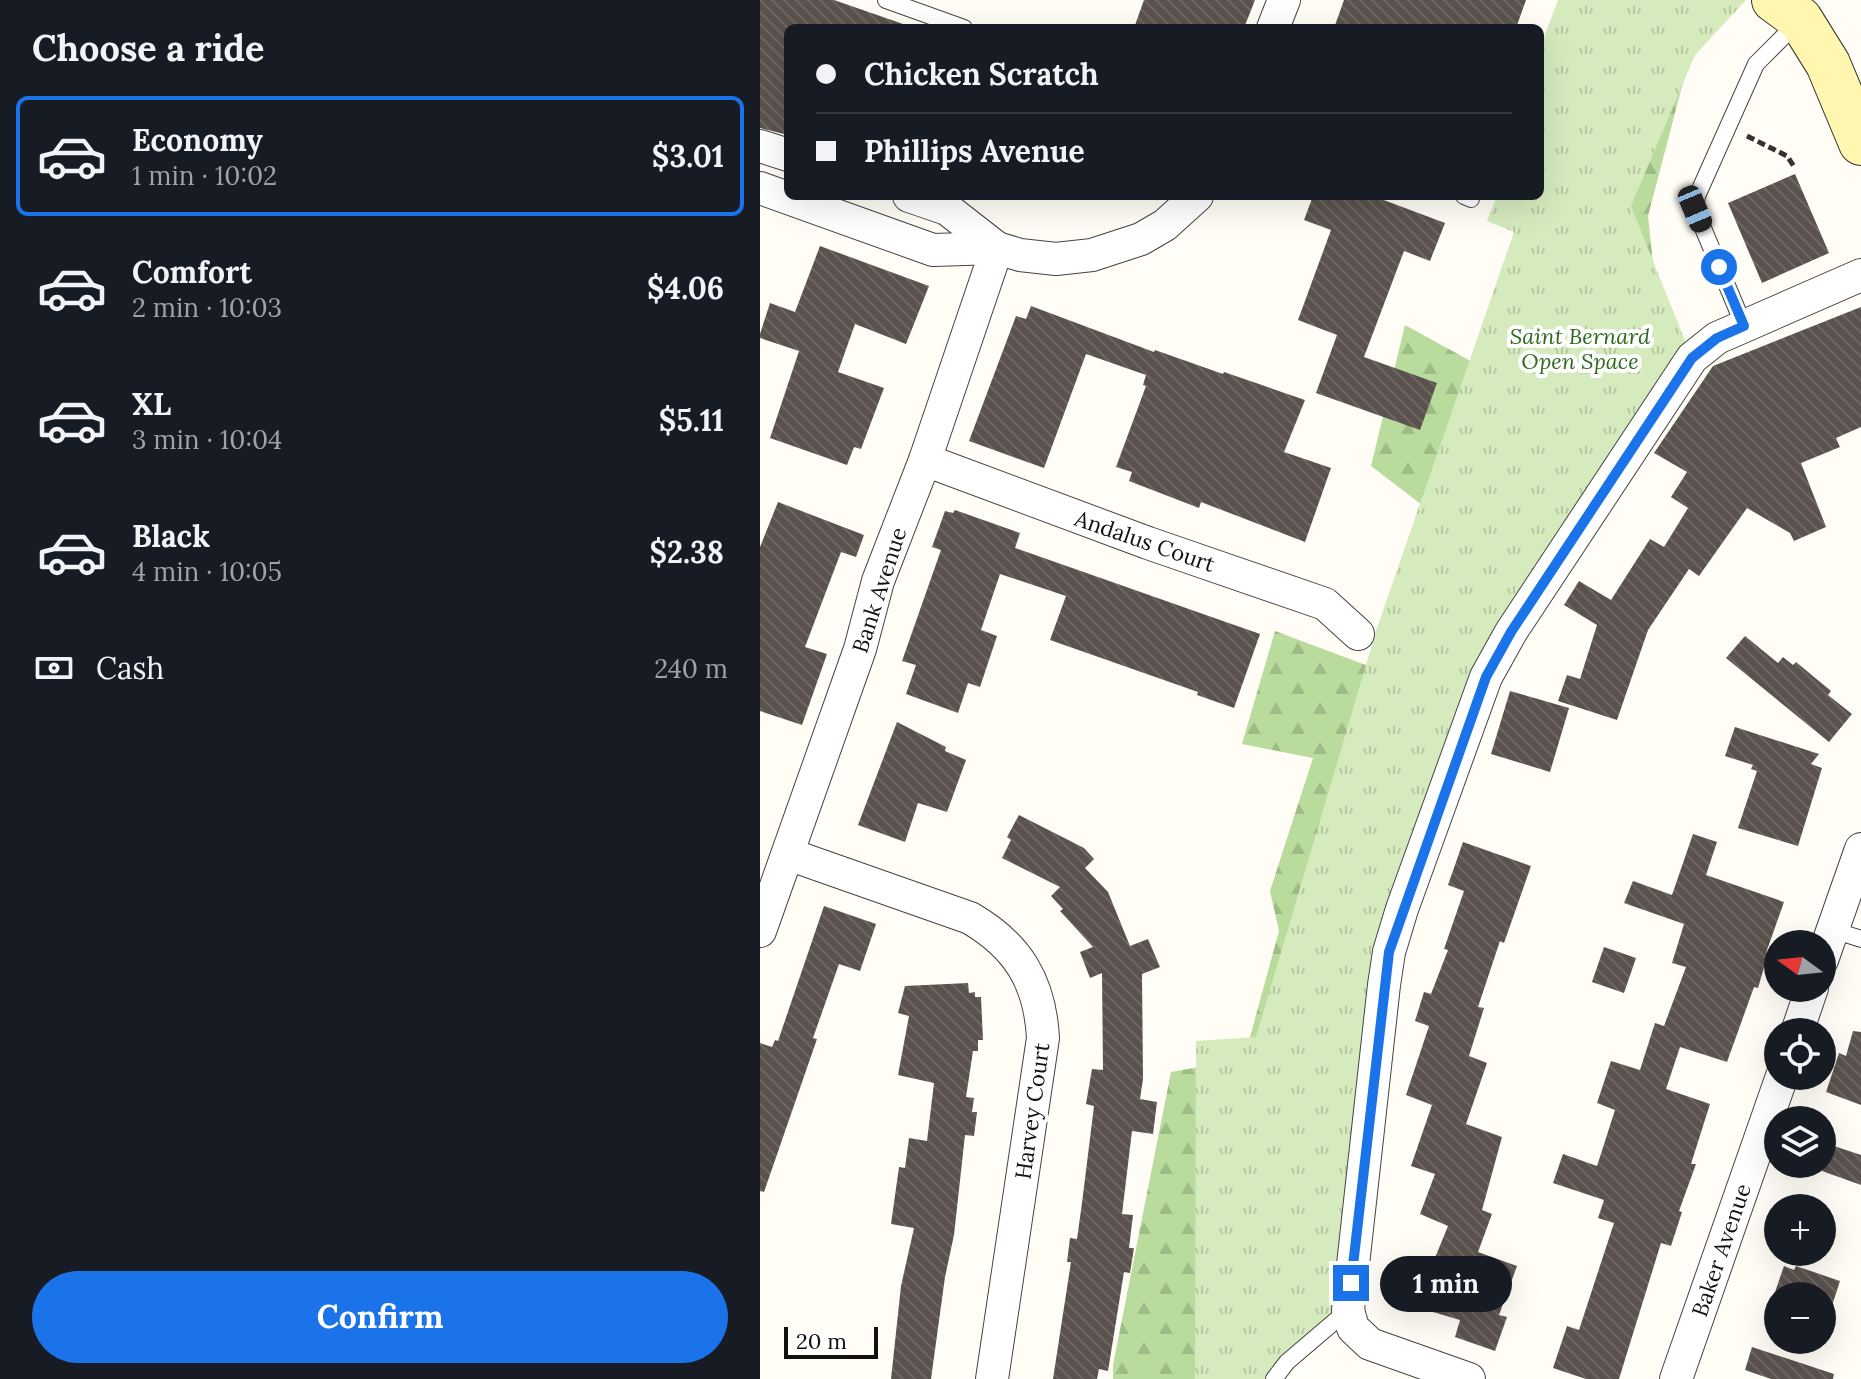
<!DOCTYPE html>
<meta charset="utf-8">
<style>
body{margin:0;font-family:Lora,serif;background:#242831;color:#f1f3f6;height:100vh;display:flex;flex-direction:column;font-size:30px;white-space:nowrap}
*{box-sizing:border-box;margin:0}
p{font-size:26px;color:#9ea1a6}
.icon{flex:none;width:44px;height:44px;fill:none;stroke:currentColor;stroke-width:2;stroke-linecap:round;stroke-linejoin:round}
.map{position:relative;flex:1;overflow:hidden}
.drawer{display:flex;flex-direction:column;background:#171b24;width:760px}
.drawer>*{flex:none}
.banner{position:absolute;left:24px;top:24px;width:760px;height:176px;border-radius:12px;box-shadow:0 8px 32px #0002;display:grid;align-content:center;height:176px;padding:0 32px;background:#171b24}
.needle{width:52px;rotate:285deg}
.tools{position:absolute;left:1004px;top:930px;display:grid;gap:16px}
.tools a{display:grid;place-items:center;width:72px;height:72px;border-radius:50%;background:#171b24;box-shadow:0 8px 32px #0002;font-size:40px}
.scale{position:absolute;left:24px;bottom:20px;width:94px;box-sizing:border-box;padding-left:8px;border:4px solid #111;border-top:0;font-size:22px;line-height:28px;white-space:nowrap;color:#111;-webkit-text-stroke:6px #fff;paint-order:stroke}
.end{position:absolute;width:36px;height:36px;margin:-18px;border:10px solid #1a73e8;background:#fff;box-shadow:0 0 0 4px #fff}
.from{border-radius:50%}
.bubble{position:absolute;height:56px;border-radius:28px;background:#171b24;box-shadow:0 8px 32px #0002;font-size:26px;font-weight:700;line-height:56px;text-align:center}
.car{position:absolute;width:24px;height:48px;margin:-24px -12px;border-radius:10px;box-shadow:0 0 6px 2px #0007;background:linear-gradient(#222 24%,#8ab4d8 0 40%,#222 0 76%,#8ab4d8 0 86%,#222 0)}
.banner b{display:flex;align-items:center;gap:28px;height:76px;font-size:30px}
.banner b+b{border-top:2px solid #363941}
.banner i{width:20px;height:20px;background:#f1f3f6}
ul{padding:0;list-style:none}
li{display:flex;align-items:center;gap:24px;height:120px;margin:0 16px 12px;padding:0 16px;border:4px solid transparent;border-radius:12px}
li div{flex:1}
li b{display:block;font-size:30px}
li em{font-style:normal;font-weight:700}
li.current{border-color:#1a73e8}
li>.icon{width:72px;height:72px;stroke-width:1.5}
h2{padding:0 32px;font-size:36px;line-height:96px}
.pay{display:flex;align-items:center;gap:20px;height:88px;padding:0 32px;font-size:30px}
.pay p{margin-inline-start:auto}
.primary-button{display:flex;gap:16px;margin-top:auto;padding:16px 32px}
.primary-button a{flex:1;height:92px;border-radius:48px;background:#1a73e8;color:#fff;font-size:32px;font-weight:700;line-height:92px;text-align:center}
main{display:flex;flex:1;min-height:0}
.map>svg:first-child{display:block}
.forest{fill:url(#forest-firs)}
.park{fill:url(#park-tufts)}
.building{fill:url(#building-back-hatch)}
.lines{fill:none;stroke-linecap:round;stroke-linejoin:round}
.lane-casing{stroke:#444;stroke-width:18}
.street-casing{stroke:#444;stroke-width:34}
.secondary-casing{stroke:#333;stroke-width:46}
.path{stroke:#333;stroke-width:5;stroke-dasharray:8 4;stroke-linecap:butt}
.lane{stroke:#fff;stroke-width:16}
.street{stroke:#fff;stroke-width:32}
.secondary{stroke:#fff6b0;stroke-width:44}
.route{stroke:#1a73e8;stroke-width:10}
.labels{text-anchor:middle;stroke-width:8;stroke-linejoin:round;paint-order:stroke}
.park-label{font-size:22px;font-style:italic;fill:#2f6b1f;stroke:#fff}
.street-label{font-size:22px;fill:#111;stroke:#fff}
</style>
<main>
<section class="drawer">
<h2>Choose a ride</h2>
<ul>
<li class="current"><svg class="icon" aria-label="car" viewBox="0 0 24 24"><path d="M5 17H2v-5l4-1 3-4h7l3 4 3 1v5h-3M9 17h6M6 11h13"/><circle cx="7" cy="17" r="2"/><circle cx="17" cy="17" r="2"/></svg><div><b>Economy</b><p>1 min · 10:02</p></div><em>$3.01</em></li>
<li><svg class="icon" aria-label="car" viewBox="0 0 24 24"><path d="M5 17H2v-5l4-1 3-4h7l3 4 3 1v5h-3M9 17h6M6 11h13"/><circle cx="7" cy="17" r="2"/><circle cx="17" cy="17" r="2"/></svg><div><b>Comfort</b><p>2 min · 10:03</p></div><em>$4.06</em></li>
<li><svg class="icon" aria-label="car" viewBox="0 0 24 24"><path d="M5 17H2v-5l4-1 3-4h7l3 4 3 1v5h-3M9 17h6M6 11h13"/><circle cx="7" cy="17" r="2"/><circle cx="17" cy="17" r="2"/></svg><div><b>XL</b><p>3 min · 10:04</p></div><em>$5.11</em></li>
<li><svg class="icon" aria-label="car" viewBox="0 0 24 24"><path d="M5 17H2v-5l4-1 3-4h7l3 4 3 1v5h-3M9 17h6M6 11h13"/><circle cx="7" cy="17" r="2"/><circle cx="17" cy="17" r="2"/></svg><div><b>Black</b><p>4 min · 10:05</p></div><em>$2.38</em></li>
</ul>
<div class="pay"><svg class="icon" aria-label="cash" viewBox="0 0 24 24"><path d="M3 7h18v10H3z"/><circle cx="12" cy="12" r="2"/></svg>Cash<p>240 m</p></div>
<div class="primary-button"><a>Confirm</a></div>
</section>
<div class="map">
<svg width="1101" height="1379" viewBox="0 0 1101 1379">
<defs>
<pattern id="forest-firs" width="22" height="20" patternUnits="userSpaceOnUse" patternTransform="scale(2)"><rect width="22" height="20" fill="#b9dc9c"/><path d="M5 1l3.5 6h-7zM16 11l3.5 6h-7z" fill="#9ebc85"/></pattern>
<pattern id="park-tufts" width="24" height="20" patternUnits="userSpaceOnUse" patternTransform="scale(2)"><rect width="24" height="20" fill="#d5ebbd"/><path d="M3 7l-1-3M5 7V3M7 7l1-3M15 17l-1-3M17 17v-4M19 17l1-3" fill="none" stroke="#b6c8a1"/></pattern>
<pattern id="building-back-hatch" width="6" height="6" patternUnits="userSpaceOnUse" patternTransform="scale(2)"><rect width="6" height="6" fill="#5a524d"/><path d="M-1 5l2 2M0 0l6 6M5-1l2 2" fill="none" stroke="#6d6662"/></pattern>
</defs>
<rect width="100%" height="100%" fill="#fffdf5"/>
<polygon class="forest" points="937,29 888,216 898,311 682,679 452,1379 353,1379 353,1365 411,1072 484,1059 519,931 510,891 553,758 482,744 515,631 619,670 670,511 611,466 645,325 725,369"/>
<polygon class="park" points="798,0 986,0 935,55 871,206 932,358 751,632 642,909 588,1310 527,1362 522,1379 435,1379 436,1041 496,1037 616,631 754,232 727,221 737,196 780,196 780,48"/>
<g class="building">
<polygon points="0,0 74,0 143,24 143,28 28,28 28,135 0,128"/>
<polygon points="384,0 495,0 484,28 374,28"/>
<polygon points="584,0 766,0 756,28 574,28"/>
<polygon points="1035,174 1069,253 1002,283 968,203"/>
<polygon points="553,196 613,196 685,223 670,261 644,251 604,357 677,383 660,430 556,393 577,335 538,320 571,230 544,220"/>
<polygon points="60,246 169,286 146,344 95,324 78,372 124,388 101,449 94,447 87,465 10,438 39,351 0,338 0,334 10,303 35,312"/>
<polygon points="271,306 394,352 395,350 463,374 464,372 545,400 524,452 571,468 545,542 441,502 439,508 369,481 372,472 356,467 386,386 383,385 386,375 326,354 284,468 209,441 256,316 266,319"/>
<polygon points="1101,307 1101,427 1076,438 1080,447 1041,463 1066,527 1034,541 1030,533 987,508 939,576 929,569 888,630 857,720 798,701 807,675 820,679 837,625 804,605 819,581 851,600 890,539 904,547 928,508 911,497 927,472 894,453 953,366"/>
<polygon points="18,502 104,535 96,557 81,552 45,647 67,654 42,725 0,711 0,547"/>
<polygon points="195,510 260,533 255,548 500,634 474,708 437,695 438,692 290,640 306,596 240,574 221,630 237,636 220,687 208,683 198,713 146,694 156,665 142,661 181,550 172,547 185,511 193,513"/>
<polygon points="985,636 1018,663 1023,657 1033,665 1036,662 1071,691 1068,695 1092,714 1069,742 966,658"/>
<polygon points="750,691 809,708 790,772 731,754"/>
<polygon points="137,722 186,747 185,751 206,760 187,812 158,803 145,842 98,825"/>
<polygon points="975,727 1059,754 1051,764 1062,768 1038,846 978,828 997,771 991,769 993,765 965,756"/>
<polygon points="259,815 324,848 334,859 325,868 348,892 370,946 388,939 400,967 382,974 383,1079 380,1099 397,1102 393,1134 372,1131 362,1214 373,1215 369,1248 374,1248 370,1273 364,1272 348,1371 339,1369 337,1379 293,1379 311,1262 307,1262 310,1238 317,1239 322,1203 334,1106 326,1104 332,1069 343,1070 342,973 330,978 320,952 333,947 300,911 303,909 291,896 300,887 242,858 251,840 247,837"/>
<polygon points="933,834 957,842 946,875 1024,902 1006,953 1008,954 998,988 994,987 967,1062 920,1047 906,1089 950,1104 931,1164 936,1164 919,1211 922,1212 911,1246 901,1243 859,1379 826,1379 793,1368 807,1326 819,1330 854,1223 838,1218 844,1200 793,1183 803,1154 837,1166 855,1110 837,1103 851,1061 880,1070 895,1023 904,1026 926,967 912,963 924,924 864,903 873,881 912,895"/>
<polygon points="703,842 771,866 744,943 740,941 718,1007 724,1008 709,1056 727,1063 706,1124 742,1137 722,1210 732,1214 718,1252 757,1266 739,1315 747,1317 735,1351 695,1337 700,1320 632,1300 644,1262 670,1270 688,1226 660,1214 675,1174 651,1166 672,1105 646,1095 669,1026 655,1021 664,992 671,994 688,950 684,949 704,891 688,885"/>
<polygon points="64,906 116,924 100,971 79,964 53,1038 57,1039 4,1192 0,1191 0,1043 12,1047 15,1040 18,1041"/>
<polygon points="844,947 876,958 864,993 832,982"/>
<polygon points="208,983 209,993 215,992 215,997 221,997 223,1040 218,1040 218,1051 213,1051 206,1097 214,1098 212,1112 217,1112 214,1136 205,1135 194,1235 185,1277 171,1379 131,1379 141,1286 154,1228 131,1224 139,1167 145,1168 149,1138 167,1141 174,1083 138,1075 149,1016 138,1013 145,986"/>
<polygon points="1093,1031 1101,1032 1101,1105 1066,1092 1079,1053 1086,1056"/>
<polygon points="1062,1142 1101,1155 1101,1185 1062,1171"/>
<polygon points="1024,1266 1034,1270 1036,1266 1080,1281 1070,1312 1062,1310 1062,1296 1014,1295"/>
<polygon points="992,1347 1074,1374 1073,1379 1011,1379 985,1370"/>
</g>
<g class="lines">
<defs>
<g id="lane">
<polyline points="126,0 204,28"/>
<polyline points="704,196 711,199"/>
<polyline points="984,326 935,209 937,196 996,64 1039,21"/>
<polyline points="1073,930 1101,939"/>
<polyline points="514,1379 527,1362 588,1310"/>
</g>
<g id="street">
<polyline points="513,28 524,0"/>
<polyline points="0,146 28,155"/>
<polyline points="0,188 173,250 237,248 260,255 296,259 332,255 381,239 405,225 437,196"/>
<polyline points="149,196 187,209 237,248"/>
<polyline points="165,460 388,543 565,604 598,634"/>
<path d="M28,854l182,64c48,28 70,64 73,120l-51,341"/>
<polyline points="0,931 100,649 118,581 165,460 237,248"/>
<polyline points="1062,960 1101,849"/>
<polyline points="1037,1032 1052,988"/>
<polyline points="709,1379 610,1344 593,1328 588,1310 624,985 629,952 642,909 726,677 751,632 932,358 957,338 1101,275"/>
<polyline points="916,1379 1022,1076"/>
</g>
<polyline id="secondary" points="1014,0 1040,19 1068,64 1101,143"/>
</defs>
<use href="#lane" class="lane-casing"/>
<use href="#street" class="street-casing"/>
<use href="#secondary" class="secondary-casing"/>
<polyline class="path" points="987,136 1027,156 1035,168"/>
<use href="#lane" class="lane"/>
<use href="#street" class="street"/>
<use href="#secondary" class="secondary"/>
</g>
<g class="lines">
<polyline class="route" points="591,1283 629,952 726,677 751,632 932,358 957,338 984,326 959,267"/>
</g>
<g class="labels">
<g class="park-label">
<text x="820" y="344">Saint Bernard<tspan x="820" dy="25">Open Space</tspan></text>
</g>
<g class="street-label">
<text transform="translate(385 541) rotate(19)" y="8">Andalus Court</text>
<text transform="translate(119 590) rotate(-72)" y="8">Bank Avenue</text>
<text transform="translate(272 1111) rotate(-82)" y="8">Harvey Court</text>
<text transform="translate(961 1250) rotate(-71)" y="8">Baker Avenue</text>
</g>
</g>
</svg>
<div class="tools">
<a><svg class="needle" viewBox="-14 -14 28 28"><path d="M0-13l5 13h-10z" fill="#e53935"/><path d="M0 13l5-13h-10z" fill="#9ea1a6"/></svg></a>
<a><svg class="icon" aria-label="locate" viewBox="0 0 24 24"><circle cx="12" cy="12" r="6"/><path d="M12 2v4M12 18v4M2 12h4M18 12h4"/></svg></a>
<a><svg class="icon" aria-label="layers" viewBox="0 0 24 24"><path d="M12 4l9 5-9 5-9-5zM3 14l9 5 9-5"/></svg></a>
<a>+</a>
<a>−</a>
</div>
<div class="scale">20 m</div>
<i class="end from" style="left:959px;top:267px"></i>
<i class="end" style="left:591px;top:1283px"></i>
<div class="bubble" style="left:620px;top:1256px;width:132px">1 min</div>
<i class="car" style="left:935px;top:209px;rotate:157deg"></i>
<div class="banner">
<b><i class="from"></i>Chicken Scratch</b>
<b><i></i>Phillips Avenue</b>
</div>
</div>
</main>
